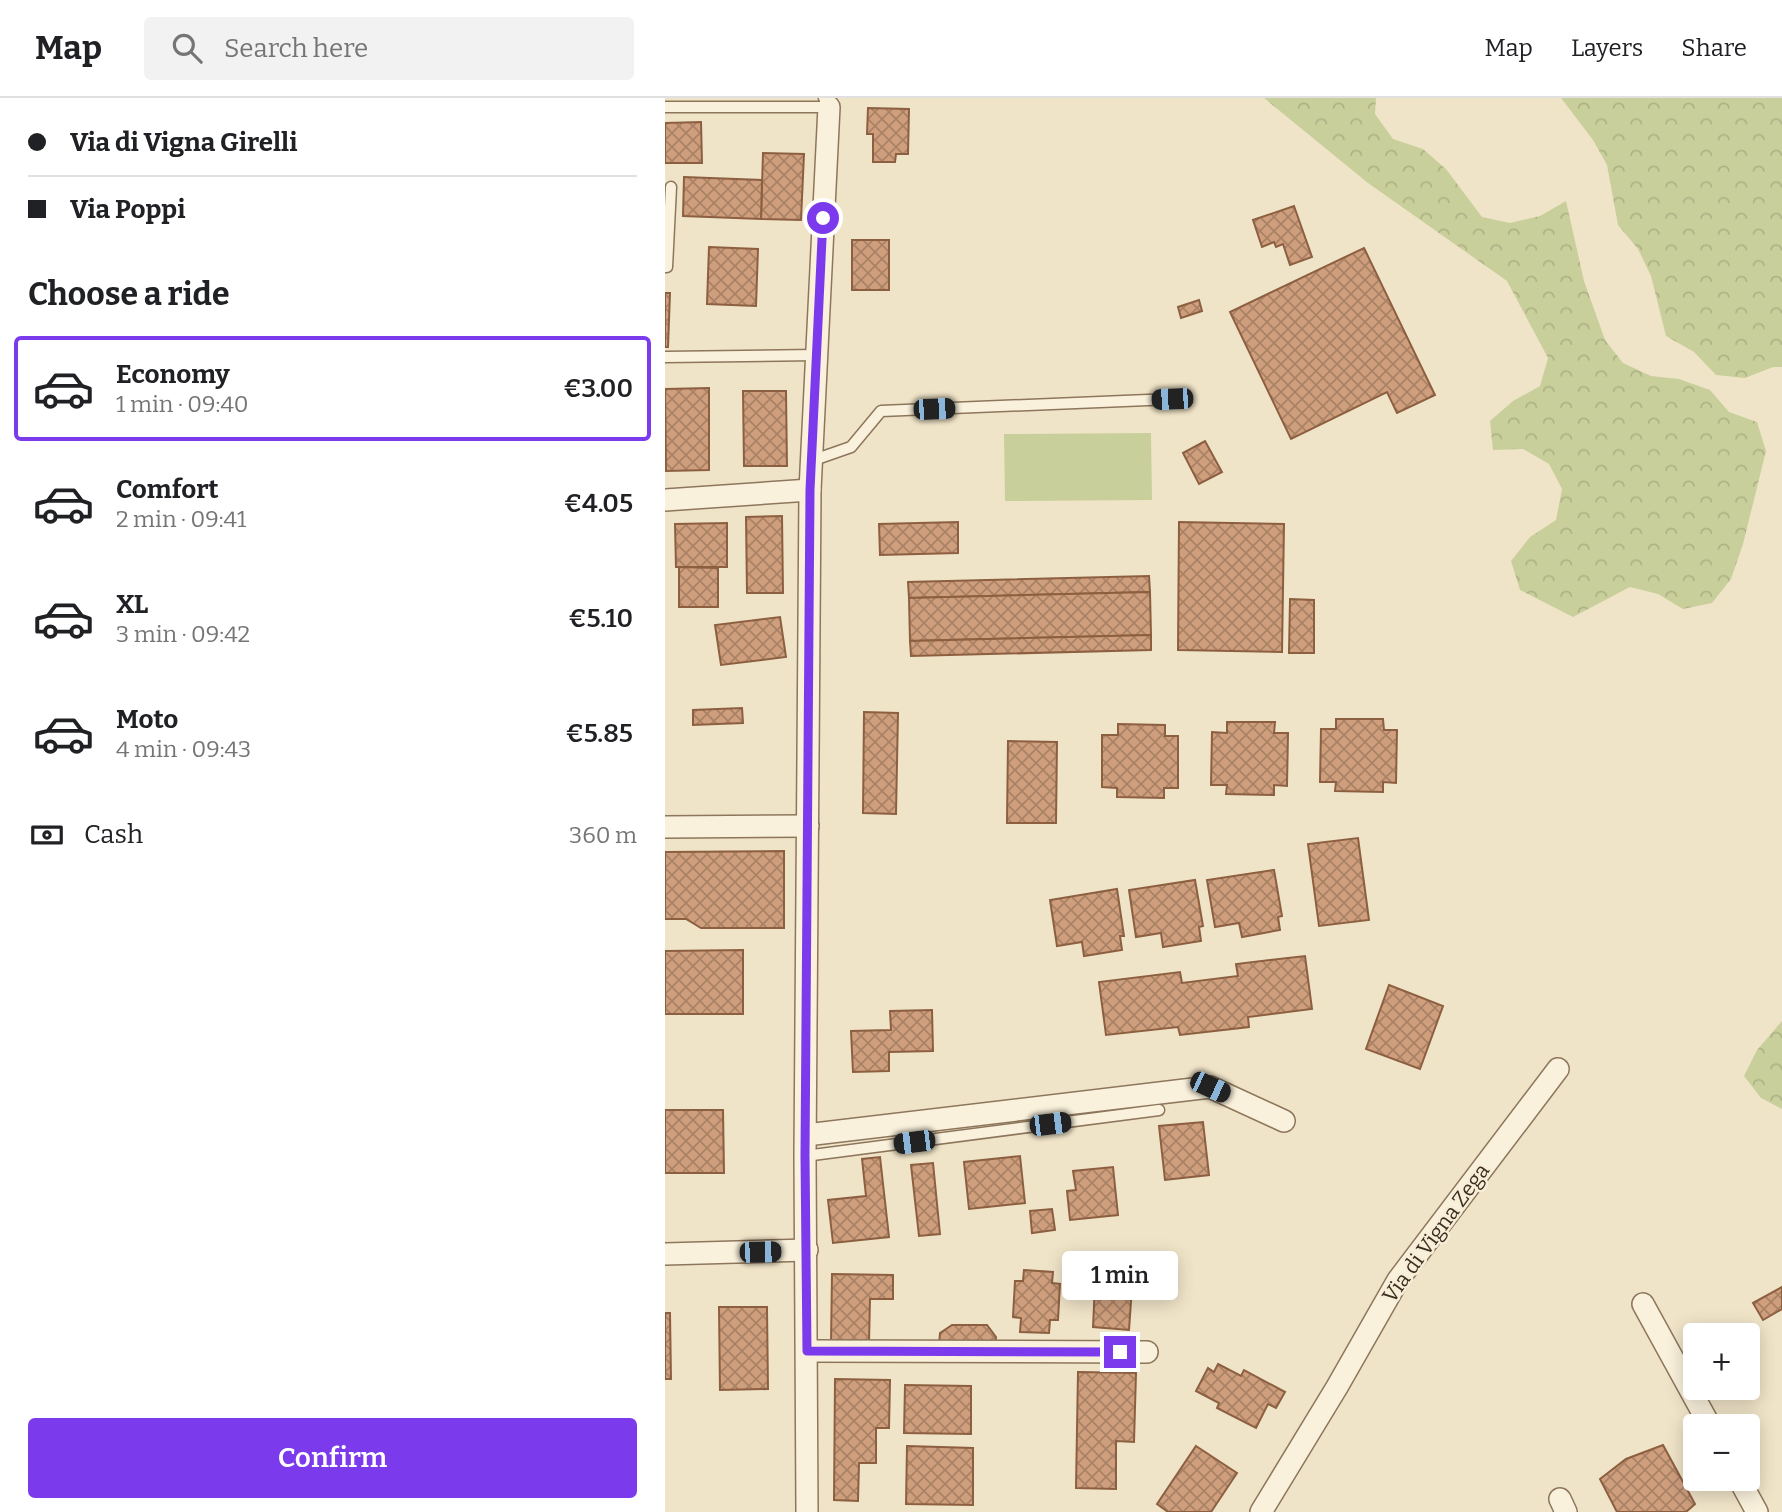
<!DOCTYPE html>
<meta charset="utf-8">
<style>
body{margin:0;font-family:Bitter,serif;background:#f2f2f2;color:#202124;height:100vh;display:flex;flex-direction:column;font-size:26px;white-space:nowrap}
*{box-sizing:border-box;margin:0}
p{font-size:23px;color:#757577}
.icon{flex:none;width:38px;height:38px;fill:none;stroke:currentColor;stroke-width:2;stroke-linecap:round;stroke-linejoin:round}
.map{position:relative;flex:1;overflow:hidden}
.details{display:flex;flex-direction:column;background:#fff;width:665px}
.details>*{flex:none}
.guide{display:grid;align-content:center;height:154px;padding:0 28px;background:#fff}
.tools{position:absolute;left:1018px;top:1225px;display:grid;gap:14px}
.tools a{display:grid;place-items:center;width:77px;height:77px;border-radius:7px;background:#fff;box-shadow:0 4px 18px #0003;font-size:35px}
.end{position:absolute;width:32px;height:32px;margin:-16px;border:9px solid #7c3aed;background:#fff;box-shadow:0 0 0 4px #fff}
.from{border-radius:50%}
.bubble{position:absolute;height:49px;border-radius:7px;background:#fff;box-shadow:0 4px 18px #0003;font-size:23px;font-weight:600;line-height:49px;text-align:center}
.car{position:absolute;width:21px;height:42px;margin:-21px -10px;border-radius:9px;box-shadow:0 0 5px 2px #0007;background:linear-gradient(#222 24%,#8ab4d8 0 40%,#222 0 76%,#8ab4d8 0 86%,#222 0)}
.guide b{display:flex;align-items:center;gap:24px;height:66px;font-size:26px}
.guide b+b{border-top:2px solid #e0e0e0}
.guide i{width:18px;height:18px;background:#202124}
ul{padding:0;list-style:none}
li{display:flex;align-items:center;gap:21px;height:105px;margin:0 14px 10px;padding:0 14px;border:4px solid transparent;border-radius:7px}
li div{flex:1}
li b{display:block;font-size:26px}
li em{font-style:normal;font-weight:600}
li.active{border-color:#7c3aed}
li>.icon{width:63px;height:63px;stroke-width:1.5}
h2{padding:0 28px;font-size:32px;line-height:84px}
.pay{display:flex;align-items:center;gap:18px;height:77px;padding:0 28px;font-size:26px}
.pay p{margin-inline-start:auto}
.action{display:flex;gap:14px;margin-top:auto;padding:14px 28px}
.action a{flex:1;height:80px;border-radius:7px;background:#7c3aed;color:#fff;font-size:28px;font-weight:600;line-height:80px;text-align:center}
header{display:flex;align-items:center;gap:42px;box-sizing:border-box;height:98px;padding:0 35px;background:#fff;border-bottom:2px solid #e0e0e0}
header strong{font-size:33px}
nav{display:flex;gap:38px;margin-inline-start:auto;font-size:24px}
.search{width:490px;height:63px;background:#f2f2f2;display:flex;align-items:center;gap:18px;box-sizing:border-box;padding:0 24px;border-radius:7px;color:#757577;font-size:26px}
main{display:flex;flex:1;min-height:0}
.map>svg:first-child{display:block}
.forest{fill:url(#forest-crowns)}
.garden{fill:#c9cf9b}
.building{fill:url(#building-cross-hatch);stroke:#8d5f41;stroke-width:2}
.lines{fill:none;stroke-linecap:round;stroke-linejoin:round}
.lane-casing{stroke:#8d765c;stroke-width:13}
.street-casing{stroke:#8d765c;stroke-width:24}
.lane{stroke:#faf1dc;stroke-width:10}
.street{stroke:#faf1dc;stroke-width:21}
.route{stroke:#7c3aed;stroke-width:9}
.labels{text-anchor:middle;stroke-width:5;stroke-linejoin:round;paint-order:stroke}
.street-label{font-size:21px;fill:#3d2e20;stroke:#f7eed8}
</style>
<header>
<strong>Map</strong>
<div class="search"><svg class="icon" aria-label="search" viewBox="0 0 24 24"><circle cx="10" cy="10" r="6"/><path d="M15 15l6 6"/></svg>Search here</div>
<nav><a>Map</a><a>Layers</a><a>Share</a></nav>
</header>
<main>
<section class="details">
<div class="guide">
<b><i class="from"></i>Via di Vigna Girelli</b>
<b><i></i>Via Poppi</b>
</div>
<h2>Choose a ride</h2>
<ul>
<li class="active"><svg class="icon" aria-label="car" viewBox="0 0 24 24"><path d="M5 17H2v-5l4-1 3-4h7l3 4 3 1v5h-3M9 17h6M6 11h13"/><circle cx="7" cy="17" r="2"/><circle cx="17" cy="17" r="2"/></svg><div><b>Economy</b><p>1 min · 09:40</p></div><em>€3.00</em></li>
<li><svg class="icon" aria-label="car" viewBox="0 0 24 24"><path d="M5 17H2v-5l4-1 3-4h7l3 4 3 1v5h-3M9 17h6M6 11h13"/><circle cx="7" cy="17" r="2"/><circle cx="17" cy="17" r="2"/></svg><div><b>Comfort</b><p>2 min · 09:41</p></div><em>€4.05</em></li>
<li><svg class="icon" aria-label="car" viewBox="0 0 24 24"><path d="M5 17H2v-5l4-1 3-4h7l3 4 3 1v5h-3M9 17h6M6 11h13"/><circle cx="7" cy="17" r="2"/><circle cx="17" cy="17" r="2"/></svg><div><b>XL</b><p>3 min · 09:42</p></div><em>€5.10</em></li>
<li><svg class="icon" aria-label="car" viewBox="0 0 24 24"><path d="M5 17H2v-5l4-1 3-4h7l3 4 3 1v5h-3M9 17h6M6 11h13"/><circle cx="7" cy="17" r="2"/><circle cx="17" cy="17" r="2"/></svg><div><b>Moto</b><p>4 min · 09:43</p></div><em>€5.85</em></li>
</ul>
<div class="pay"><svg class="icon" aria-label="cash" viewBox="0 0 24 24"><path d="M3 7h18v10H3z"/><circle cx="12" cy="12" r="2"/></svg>Cash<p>360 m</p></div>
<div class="action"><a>Confirm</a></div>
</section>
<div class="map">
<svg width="1117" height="1414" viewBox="0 0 1117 1414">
<defs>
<pattern id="forest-crowns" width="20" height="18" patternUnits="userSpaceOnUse" patternTransform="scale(1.75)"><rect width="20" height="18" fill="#c9cf9b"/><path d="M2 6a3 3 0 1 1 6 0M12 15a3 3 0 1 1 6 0" fill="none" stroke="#aeb285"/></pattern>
<pattern id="building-cross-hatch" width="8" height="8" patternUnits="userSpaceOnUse" patternTransform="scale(1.75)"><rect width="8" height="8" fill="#cf9f7d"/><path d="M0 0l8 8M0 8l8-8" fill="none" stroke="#a98266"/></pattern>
</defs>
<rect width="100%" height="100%" fill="#f0e4c8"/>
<g class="forest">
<polygon points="599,0 711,0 710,16 728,41 758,51 781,71 817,119 845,125 875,118 901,103 919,183 940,242 958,265 986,278 1014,281 1045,292 1064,314 1092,324 1101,353 1078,446 1066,481 1047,505 1018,511 993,496 965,489 908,519 855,492 846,463 865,439 891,422 897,391 884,366 858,351 828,352 825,323 848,303 875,288 883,260 842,183 703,85"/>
<polygon points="896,0 1117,0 1117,269 1108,269 1080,280 1051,277 1029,254 1001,238 986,178 973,151 953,127 942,67 928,42"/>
<polygon points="1117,923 1117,1011 1096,1000 1079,978 1092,952"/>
</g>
<polygon class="garden" points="486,335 487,402 340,403 339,336"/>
<g class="building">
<polygon points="203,10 244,11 243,56 231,56 230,64 208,64 208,36 202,36"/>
<polygon points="36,24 37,65 0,65 0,25"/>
<polygon points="98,55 139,56 136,122 96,121"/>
<polygon points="19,79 97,82 96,121 18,118"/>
<polygon points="629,108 647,159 625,167 618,146 611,149 609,144 597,149 588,122"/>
<rect x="187" y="142" width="37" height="50"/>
<polygon points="44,149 93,151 91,208 42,206"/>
<polygon points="699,150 770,297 732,315 722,294 626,341 565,214"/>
<polygon points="0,195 5,195 3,249 0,249"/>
<polygon points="534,202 537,213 516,220 513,209"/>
<polygon points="44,290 44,372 1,373 0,291"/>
<polygon points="78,293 121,293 122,368 79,368"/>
<polygon points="540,343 557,374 534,386 518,355"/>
<polygon points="117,418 118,495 82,495 81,419"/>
<polygon points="293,424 293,455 215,457 214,426"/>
<polygon points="514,424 619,426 617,554 513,552"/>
<polygon points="62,425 62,469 11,469 10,426"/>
<polygon points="14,469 53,470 53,509 14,509"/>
<polygon points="484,478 485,494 244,500 243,484"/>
<polygon points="485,494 486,537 245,543 244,500"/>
<polygon points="625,501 649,502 649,555 624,555"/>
<polygon points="115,519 121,559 56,567 50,527"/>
<polygon points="486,537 486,552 246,558 245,543"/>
<polygon points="77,610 78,625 28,627 28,612"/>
<polygon points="199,614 233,615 231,716 198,715"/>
<polygon points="671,621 718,621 719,632 732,632 731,685 718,684 718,694 670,693 671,684 655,684 656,631 671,631"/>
<polygon points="562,624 610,624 609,635 623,635 622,688 609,687 609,697 561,696 562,687 546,687 547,634 562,635"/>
<polygon points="453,626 500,627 500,638 513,638 513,690 499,690 499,700 452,699 452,690 437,689 437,637 453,637"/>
<polygon points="343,643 392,644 391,725 342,725"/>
<polygon points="693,740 704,822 654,828 643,746"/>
<polygon points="119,753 119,830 36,830 21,821 0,821 0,754"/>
<polygon points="609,772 617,818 613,819 615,832 577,839 574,825 550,829 542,782"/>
<polygon points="530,782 538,828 534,829 536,843 498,849 496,835 471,839 464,792"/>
<polygon points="452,791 459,838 455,838 457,852 419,858 417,844 392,848 385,802"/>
<polygon points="78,852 78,916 0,916 0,853"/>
<polygon points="640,858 647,911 583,919 584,929 515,937 513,929 441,937 434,884 515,874 517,885 573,878 571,866"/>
<polygon points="724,887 778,908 755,971 701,951"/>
<polygon points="267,912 268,953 224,954 224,973 188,974 186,933 226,932 225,913"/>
<polygon points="0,1012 58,1012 59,1075 0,1075"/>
<polygon points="538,1024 544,1077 500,1082 494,1028"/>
<polygon points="355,1058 360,1105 304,1111 299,1064"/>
<polygon points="215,1059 224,1139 168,1145 163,1102 201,1098 197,1061"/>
<polygon points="268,1065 275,1136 254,1138 246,1067"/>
<polygon points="448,1069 453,1117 405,1122 402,1093 411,1092 408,1073"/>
<polygon points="387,1111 390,1132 367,1135 365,1113"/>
<polygon points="359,1172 388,1174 387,1185 395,1186 393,1222 385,1222 384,1235 355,1234 356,1220 348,1219 350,1183 358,1183"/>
<polygon points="439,1173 468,1175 464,1232 428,1229 430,1187 438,1187"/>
<polygon points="167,1176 228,1177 228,1201 205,1201 204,1245 166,1245"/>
<polygon points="1117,1189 1117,1211 1098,1222 1088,1205"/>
<polygon points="54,1209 102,1209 103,1291 55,1292"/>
<polygon points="0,1215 5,1215 6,1281 0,1281"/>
<polygon points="287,1227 322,1227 331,1239 330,1250 274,1247 275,1235"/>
<polygon points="553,1266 576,1278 579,1272 620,1294 611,1310 603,1306 591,1330 552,1310 554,1305 531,1293 543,1270 549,1274"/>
<polygon points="413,1274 471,1275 469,1344 451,1343 451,1391 411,1390"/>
<polygon points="170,1281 225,1282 224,1330 211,1330 211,1365 194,1365 193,1403 169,1402"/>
<polygon points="240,1287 306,1288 306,1336 239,1335"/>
<polygon points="998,1347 1030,1406 1021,1414 952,1414 935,1381 961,1361"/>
<polygon points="242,1348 308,1350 308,1407 241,1406"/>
<polygon points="531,1348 572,1375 546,1414 503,1414 492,1406"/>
</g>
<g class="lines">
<defs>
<g id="lane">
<polyline points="0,9 164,9 159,0"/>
<polyline points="0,169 2,169 6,89"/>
<polyline points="0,259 151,257"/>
<polyline points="146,363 186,349 216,313 507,301"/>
<polyline points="140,1058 494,1012"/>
</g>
<g id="street">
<polyline points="0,402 145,392"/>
<polyline points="0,729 143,728"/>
<polyline points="141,1037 545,989 619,1023"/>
<polyline points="0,1156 142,1152"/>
<polyline points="978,1206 1045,1328"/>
<polyline points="142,1253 482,1254"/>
<polyline points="1074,1381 1092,1414"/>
<polyline points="895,1401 901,1414"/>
<polyline points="142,1414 140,1058 145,392 164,9"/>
<polyline points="596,1414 672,1289 733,1182 893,971"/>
</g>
</defs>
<use href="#lane" class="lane-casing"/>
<use href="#street" class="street-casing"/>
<use href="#lane" class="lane"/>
<use href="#street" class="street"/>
</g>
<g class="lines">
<polyline class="route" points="158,120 145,392 140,1058 142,1253 455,1254"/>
</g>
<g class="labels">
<g class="street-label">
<text transform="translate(771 1135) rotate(-54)" y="7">Via di Vigna Zega</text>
</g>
</g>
</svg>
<div class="tools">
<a>+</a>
<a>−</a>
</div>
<i class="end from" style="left:158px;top:120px"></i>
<i class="end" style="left:455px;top:1254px"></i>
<div class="bubble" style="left:397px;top:1153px;width:116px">1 min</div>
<i class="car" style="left:507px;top:301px;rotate:268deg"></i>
<i class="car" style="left:269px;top:311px;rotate:88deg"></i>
<i class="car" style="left:545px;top:989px;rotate:115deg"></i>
<i class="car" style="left:385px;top:1026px;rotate:83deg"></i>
<i class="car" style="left:249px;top:1044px;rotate:263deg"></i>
<i class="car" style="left:95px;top:1154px;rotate:89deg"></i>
</div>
</main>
